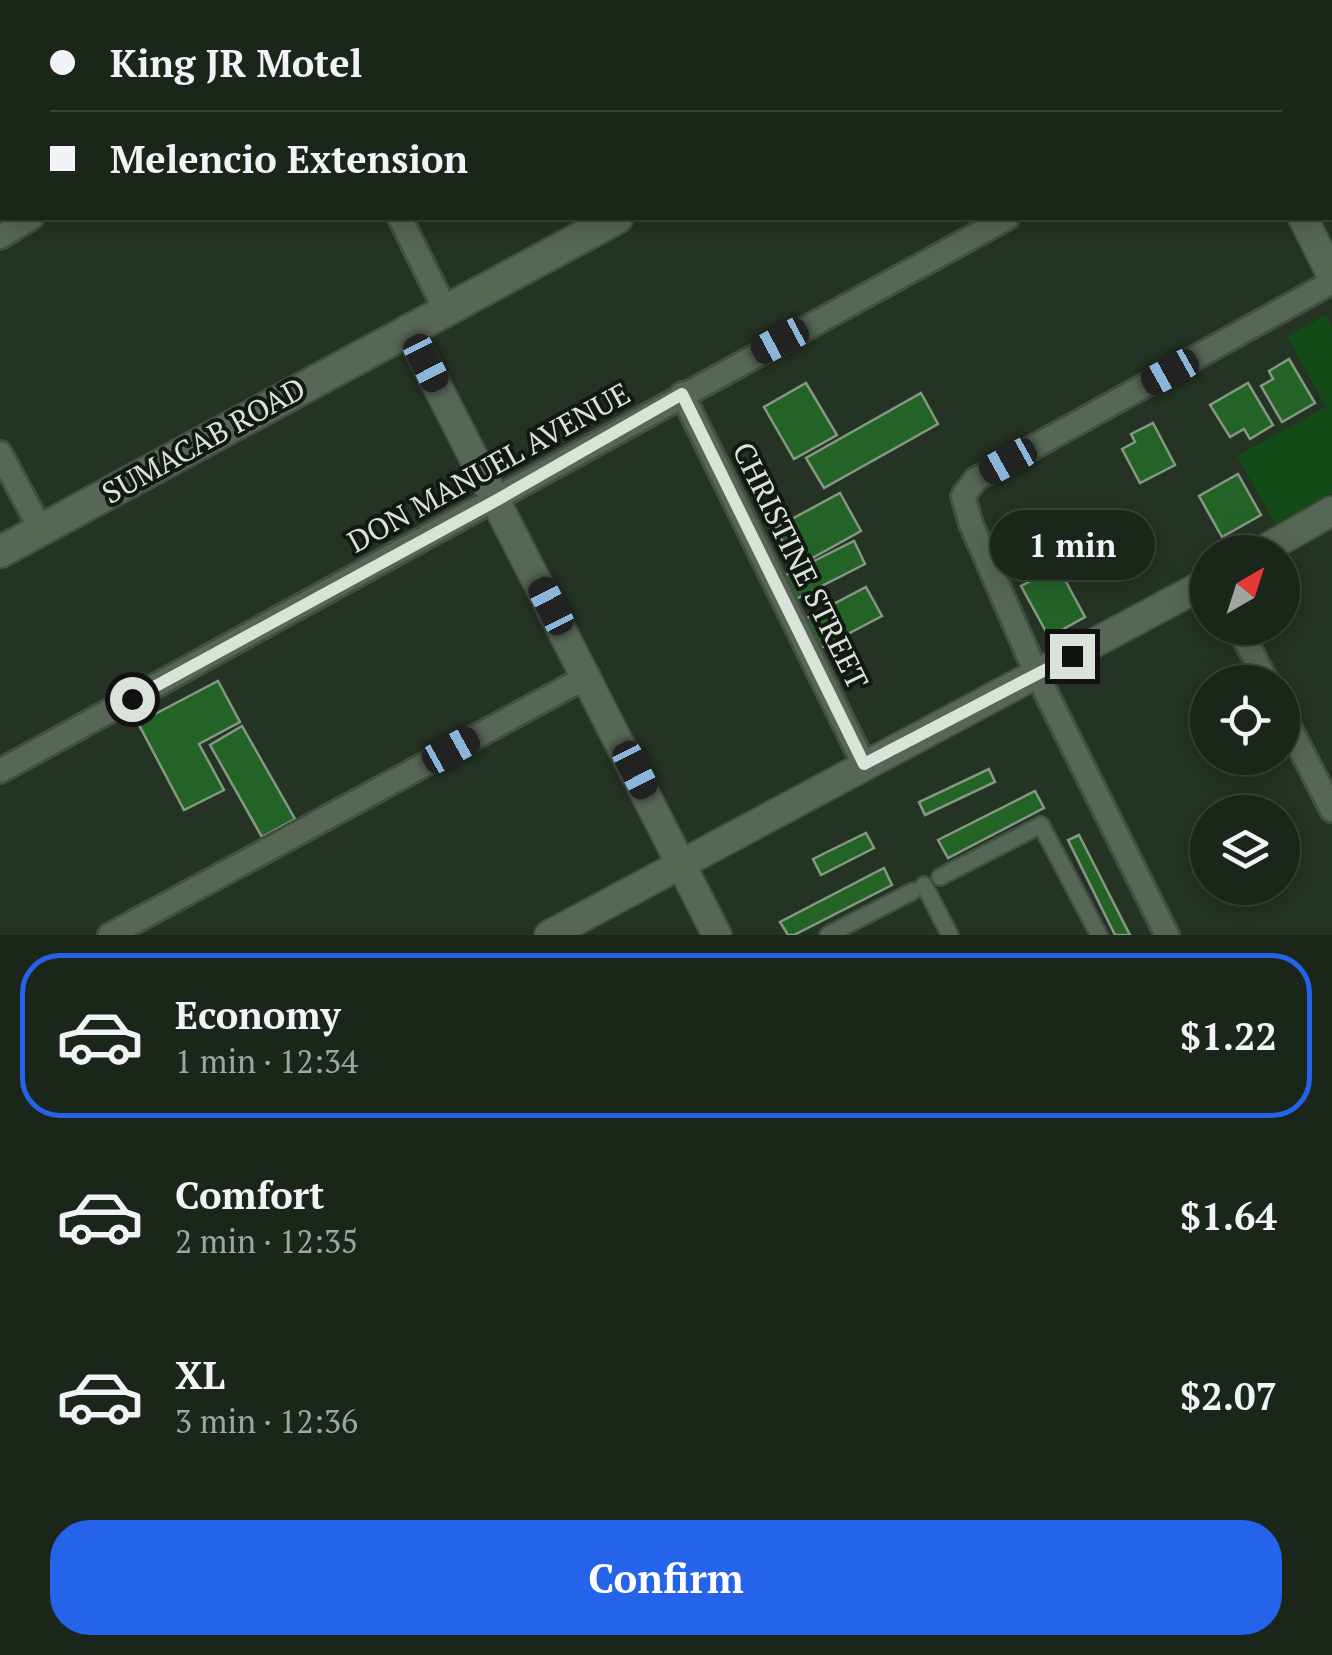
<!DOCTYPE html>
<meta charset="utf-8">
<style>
body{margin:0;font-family:"PT Serif",serif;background:#283227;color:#f1f3f6;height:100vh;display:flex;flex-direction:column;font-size:38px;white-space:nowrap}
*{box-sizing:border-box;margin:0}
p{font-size:32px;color:#a0a5a2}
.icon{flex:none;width:55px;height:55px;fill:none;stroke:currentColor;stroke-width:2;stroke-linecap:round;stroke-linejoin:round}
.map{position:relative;height:935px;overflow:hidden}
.side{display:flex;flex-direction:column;background:#1b261a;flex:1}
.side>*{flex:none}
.top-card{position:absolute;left:0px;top:0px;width:1332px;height:220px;box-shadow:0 5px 25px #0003,0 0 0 2px #394339;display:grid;align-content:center;height:220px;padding:0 50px;background:#1b261a}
.needle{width:65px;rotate:39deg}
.fabs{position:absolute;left:1190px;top:535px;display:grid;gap:20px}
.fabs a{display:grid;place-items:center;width:110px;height:110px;border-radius:50%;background:#1b261a;box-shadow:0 5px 25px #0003,0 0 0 2px #394339;font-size:50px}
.end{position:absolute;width:45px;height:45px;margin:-22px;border:12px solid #dae3d9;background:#111;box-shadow:0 0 0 5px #111}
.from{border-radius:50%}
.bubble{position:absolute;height:70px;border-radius:35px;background:#1b261a;box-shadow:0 5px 25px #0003,0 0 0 2px #394339;font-size:32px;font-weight:700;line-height:70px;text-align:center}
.car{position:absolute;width:30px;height:60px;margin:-30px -15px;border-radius:12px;box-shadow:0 0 8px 2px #0007;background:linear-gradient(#222 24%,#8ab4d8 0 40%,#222 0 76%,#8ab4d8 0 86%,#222 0)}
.top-card b{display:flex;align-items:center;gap:35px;height:95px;font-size:38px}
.top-card b+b{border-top:2px solid #394339}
.top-card i{width:25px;height:25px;background:#f1f3f6}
ul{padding:18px 0 0;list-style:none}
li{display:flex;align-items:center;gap:30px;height:165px;margin:0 20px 15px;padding:0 30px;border:5px solid transparent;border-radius:40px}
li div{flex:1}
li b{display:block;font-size:38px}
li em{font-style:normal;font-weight:700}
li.selected{border-color:#2563eb}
li>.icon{width:90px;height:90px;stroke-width:1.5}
.button{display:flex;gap:20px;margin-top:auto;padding:20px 50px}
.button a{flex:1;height:115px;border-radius:40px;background:#2563eb;color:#fff;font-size:40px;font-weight:700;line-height:115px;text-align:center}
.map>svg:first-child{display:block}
.green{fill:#144a17}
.building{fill:#236426;stroke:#869885;stroke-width:2.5}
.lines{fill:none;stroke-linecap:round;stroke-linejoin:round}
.pedestrian-casing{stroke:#424f41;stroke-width:20}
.minor-casing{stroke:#424f41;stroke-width:28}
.tertiary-casing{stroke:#424f41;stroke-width:32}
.secondary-casing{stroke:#424f41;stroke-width:35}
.pedestrian{stroke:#576756;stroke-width:15}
.minor{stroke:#576756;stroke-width:22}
.tertiary{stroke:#576756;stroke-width:28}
.secondary{stroke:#576756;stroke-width:30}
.route{stroke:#dae3d9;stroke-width:12}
.labels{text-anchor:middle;stroke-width:8;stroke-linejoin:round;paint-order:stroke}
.street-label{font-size:30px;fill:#dae3d9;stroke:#121912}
</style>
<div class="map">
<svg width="1332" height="935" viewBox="0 0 1332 935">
<rect width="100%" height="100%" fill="#243323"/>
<polygon class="green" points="1326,315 1332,325 1332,494 1276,525 1237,456 1326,407 1287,336"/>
<g class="building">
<polygon points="1289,359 1315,403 1282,422 1261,386 1273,379 1269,371"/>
<polygon points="806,383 837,435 794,459 764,407"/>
<polygon points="1248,383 1273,425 1250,439 1244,429 1230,437 1210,405"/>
<polygon points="921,393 938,424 824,488 806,458"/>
<polygon points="1153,423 1175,465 1140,483 1122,449 1135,442 1131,434"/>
<polygon points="1238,474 1261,515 1222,537 1199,496"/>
<polygon points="840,493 861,531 796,567 775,528"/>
<polygon points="854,541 865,564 796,599 784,576"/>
<polygon points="1058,567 1085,617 1049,637 1021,586"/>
<polygon points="866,587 882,616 819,649 803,620"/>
<polygon points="218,681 240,722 199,744 224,790 184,810 138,723"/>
<polygon points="242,726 295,819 262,837 210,745"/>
<polygon points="989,769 995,782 925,815 919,802"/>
<polygon points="1035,791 1044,808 948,858 938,840"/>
<polygon points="866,833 874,848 821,875 813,859"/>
<polygon points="1079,835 1130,935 1115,935 1068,840"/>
<polygon points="884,868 892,885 794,935 788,935 780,922"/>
</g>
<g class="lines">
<defs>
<g id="pedestrian">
<polyline points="940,877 1041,825 1099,935"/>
<polyline points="924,885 950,935"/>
<polyline points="828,935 913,891"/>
</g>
<g id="minor">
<polyline points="295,0 296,2"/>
<polyline points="1330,44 1332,43"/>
<polyline points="400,218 445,309"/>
<polyline points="0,237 31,218"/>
<polyline points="682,394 864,764"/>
<polyline points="0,453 41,530"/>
<polyline points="1239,628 1267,682"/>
<polyline points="1282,713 1332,810"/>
<polyline points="0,771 1007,218"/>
<polyline points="110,935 588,676"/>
<polyline points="1167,935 1037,675 971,524 963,496 976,479 1332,282"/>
</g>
<g id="tertiary">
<polyline points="1195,0 1196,2"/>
<polyline points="1303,218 1332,276"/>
<polyline points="408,329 717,935"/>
<polyline points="1260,552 1332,511"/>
<polyline points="549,935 1208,582"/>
</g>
<g id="secondary">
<polyline points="1022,2 1026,0"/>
<polyline points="0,552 617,218"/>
</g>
</defs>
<use href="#pedestrian" class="pedestrian-casing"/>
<use href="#minor" class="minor-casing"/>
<use href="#tertiary" class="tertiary-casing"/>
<use href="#secondary" class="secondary-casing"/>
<use href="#pedestrian" class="pedestrian"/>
<use href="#minor" class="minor"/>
<use href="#tertiary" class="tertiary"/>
<use href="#secondary" class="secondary"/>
</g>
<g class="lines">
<polyline class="route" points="132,699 497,500 682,394 864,764 1072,656"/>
</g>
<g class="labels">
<g class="street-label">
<text transform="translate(204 441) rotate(-29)" y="10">SUMACAB ROAD</text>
<text transform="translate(489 468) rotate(-29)" y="10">DON MANUEL AVENUE</text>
<text transform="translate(800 566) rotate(64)" y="10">CHRISTINE STREET</text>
</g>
</g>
</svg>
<div class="fabs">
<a><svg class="needle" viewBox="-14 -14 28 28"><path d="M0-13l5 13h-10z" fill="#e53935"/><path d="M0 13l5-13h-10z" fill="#a0a5a2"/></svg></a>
<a><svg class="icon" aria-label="locate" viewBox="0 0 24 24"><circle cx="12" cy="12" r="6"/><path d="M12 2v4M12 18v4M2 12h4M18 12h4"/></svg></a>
<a><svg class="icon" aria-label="layers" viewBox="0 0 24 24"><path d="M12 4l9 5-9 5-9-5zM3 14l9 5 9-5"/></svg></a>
</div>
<i class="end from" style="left:132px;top:699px"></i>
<i class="end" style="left:1072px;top:656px"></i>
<div class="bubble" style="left:990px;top:510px;width:165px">1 min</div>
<i class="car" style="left:780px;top:341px;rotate:242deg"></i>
<i class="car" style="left:426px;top:363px;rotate:153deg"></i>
<i class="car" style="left:1170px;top:372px;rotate:241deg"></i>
<i class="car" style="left:1008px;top:461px;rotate:241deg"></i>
<i class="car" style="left:551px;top:606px;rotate:333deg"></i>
<i class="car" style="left:451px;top:750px;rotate:61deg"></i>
<i class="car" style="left:635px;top:770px;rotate:153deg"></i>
<div class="top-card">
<b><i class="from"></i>King JR Motel</b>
<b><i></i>Melencio Extension</b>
</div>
</div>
<section class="side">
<ul>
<li class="selected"><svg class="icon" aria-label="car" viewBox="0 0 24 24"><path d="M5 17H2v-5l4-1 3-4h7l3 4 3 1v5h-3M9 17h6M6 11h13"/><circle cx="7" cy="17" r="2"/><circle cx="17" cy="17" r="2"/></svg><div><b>Economy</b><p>1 min · 12:34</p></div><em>$1.22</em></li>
<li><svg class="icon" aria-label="car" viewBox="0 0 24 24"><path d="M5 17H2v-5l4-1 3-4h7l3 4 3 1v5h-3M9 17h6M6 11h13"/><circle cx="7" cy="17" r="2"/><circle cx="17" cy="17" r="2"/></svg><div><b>Comfort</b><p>2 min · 12:35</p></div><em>$1.64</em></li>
<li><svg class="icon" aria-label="car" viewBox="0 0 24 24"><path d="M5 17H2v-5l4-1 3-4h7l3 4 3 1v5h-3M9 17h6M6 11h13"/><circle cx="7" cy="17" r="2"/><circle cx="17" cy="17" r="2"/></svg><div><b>XL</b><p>3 min · 12:36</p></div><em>$2.07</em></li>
</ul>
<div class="button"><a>Confirm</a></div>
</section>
